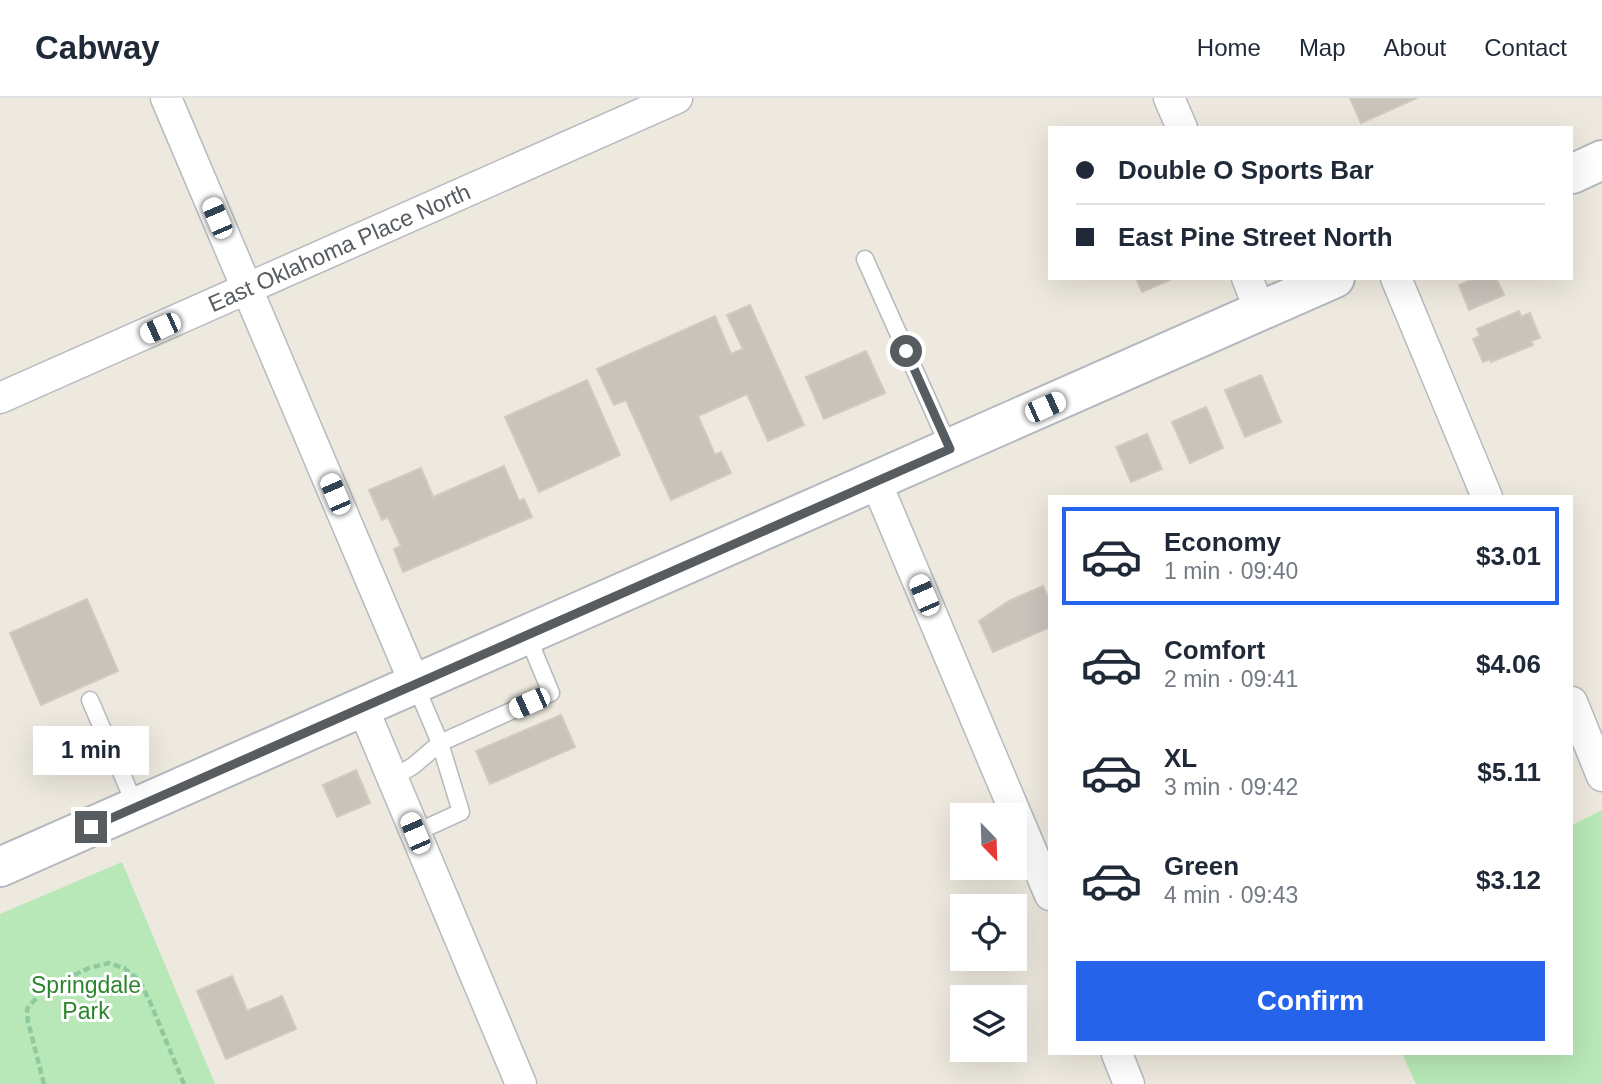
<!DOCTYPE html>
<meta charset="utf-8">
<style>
body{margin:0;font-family:Helvetica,sans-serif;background:#f6f6f7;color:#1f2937;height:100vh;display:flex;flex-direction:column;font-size:26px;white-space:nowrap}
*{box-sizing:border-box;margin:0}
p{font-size:23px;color:#747a83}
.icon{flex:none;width:38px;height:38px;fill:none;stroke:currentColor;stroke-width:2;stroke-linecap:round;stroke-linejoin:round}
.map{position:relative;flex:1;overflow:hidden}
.panel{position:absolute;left:1048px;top:397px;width:525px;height:560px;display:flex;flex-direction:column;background:#fff;border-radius:0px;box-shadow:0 7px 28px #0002}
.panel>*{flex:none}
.top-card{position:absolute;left:1048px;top:28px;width:525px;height:154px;border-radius:0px;box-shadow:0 7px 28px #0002;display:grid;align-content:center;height:154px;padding:0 28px;background:#fff}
.needle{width:46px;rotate:157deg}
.controls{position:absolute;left:950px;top:705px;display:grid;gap:14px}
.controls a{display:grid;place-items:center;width:77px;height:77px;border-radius:0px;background:#fff;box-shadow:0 7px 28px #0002;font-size:35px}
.end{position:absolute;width:32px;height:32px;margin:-16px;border:9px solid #575c61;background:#fff;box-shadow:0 0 0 4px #fff}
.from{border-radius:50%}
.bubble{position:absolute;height:49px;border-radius:0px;background:#fff;box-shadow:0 7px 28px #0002;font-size:23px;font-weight:800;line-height:49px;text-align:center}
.car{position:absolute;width:21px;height:42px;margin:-21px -10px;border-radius:9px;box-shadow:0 0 5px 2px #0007;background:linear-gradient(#fff 24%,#345 0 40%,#fff 0 76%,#345 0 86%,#fff 0)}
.top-card b{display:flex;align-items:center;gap:24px;height:66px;font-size:26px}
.top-card b+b{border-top:2px solid #e0e1e3}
.top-card i{width:18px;height:18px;background:#1f2937}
ul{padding:12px 0 0;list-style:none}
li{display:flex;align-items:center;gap:21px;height:98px;margin:0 14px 10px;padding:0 14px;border:4px solid transparent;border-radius:0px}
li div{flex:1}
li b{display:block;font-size:26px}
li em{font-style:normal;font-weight:800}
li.on{border-color:#2563eb}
li>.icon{width:63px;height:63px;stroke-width:1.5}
.cta{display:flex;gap:14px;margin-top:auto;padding:14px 28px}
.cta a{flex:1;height:80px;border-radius:0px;background:#2563eb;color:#fff;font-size:28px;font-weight:800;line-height:80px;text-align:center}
header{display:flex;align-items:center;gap:42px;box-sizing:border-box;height:98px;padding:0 35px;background:#fff;border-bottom:2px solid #e0e1e3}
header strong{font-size:33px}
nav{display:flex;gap:38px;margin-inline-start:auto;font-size:24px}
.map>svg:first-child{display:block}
.green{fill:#b8e8b7}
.building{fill:#c8c3bb;stroke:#d2cabc;stroke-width:2}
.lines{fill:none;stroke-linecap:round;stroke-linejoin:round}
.service-casing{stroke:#b6babf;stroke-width:19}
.minor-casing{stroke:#b6babf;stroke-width:33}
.secondary-casing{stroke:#b4b9bf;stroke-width:42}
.path{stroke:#90c99f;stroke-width:4.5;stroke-dasharray:7 3.5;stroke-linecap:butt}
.service{stroke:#fff;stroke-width:16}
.minor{stroke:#fff;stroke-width:30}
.secondary{stroke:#fff;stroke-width:38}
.route{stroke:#575c61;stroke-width:9}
.labels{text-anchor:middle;stroke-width:6;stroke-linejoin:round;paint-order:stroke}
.street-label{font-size:23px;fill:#575c61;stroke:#fff}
.park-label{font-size:23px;fill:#2c852e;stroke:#fff}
</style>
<header>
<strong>Cabway</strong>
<nav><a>Home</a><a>Map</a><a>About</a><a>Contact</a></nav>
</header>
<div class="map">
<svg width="1602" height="986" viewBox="0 0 1602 986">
<rect width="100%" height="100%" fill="#ede9de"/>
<g class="green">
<polygon points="1602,712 1602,986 1416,986 1402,956 1572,956 1572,727"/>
<polygon points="122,764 215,986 0,986 0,816"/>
</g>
<g class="building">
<polygon points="1350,0 1417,0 1361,25"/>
<polygon points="1136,180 1174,180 1142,194"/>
<polygon points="1475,180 1496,180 1504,197 1469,212 1459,187"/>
<polygon points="750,207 804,327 768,343 747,296 698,318 715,357 721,354 731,375 671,402 626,302 614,307 597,271 715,218 731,256 743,251 727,217"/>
<polygon points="1519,213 1521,219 1530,215 1540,240 1531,243 1533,247 1491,264 1490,261 1483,264 1473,241 1480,238 1477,231"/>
<polygon points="866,253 885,295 824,321 806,279"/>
<polygon points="1261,277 1281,324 1245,339 1225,292"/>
<polygon points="587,282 620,357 539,394 505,319"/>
<polygon points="1206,309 1223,350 1190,365 1172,324"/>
<polygon points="1147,336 1162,371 1131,384 1116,349"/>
<polygon points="504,368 519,403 524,401 532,419 403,474 394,451 401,448 388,419 382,422 369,392 421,370 433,399"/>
<polygon points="1043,488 1050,504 1050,529 993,554 979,523 1009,503"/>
<polygon points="87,501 118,573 41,607 10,535"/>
<polygon points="561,617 575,649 490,686 476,653"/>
<polygon points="356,672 370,705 337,719 323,687"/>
<polygon points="232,878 247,913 282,898 296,931 226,961 197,893"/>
</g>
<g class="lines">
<defs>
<g id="service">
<polyline points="865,161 950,351"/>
<polyline points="415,586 440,645 461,714 415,735"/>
<polyline points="90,602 136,709"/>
<polyline points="392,680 413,668 440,645 551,595 527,537"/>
</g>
<g id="minor">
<polyline points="166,0 415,586"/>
<polyline points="1169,0 1182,30"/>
<polyline points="1247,180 1260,212"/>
<polyline points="1396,180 1487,399"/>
<path id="s1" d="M0,300l677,-300"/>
<polyline points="876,384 1050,797"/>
<polyline points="1572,604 1602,678"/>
<polyline points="363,610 521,986"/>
<polyline points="1117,956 1129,986"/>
</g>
<g id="secondary">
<polyline points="1572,76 1602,62"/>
<polyline points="0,769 1335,180"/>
</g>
</defs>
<use href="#service" class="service-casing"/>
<use href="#minor" class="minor-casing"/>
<use href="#secondary" class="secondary-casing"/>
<polyline class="path" points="44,986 28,924 27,911 43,892 89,870 109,865 124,870 139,882 150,904 184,986"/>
<use href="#service" class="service"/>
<use href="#minor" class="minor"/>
<use href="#secondary" class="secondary"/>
</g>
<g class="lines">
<polyline class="route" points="91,729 950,351 906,253"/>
</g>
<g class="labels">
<g class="street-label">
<text dy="8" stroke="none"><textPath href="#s1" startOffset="371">East Oklahoma Place North</textPath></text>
</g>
<g class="park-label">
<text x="86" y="895">Springdale<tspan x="86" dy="26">Park</tspan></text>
</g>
</g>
</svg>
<div class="controls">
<a><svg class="needle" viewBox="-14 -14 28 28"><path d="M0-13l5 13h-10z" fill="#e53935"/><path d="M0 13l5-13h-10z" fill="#747a83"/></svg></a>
<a><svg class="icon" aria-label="locate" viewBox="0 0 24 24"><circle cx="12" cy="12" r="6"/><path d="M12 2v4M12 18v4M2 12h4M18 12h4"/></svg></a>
<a><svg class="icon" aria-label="layers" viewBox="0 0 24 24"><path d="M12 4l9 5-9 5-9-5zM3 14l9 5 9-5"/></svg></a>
</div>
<i class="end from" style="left:906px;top:253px"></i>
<i class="end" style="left:91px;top:729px"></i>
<div class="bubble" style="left:33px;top:628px;width:116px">1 min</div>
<i class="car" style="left:217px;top:120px;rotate:337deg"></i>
<i class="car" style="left:160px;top:230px;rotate:246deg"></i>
<i class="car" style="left:1045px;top:309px;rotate:66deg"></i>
<i class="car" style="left:335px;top:396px;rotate:337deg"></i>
<i class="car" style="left:924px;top:497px;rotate:337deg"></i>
<i class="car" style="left:529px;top:605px;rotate:246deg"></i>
<i class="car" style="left:415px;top:735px;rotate:337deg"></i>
<div class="top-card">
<b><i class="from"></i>Double O Sports Bar</b>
<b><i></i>East Pine Street North</b>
</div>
<section class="panel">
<ul>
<li class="on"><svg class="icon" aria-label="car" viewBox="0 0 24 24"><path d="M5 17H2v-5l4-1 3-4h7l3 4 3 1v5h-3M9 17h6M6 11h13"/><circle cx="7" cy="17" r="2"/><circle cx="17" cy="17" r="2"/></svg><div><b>Economy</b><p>1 min · 09:40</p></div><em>$3.01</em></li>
<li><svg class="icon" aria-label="car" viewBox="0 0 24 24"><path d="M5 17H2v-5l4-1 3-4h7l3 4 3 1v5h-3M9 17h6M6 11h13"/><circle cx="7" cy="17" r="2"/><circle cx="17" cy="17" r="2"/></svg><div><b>Comfort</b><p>2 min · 09:41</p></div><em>$4.06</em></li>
<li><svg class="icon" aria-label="car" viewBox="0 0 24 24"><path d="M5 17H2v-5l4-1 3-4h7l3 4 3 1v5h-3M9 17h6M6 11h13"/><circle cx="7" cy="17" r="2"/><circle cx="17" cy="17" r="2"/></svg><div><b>XL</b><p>3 min · 09:42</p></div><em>$5.11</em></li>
<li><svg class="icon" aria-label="car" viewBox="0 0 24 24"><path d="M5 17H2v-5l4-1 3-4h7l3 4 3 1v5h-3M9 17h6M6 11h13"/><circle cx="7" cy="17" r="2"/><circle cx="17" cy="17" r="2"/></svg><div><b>Green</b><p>4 min · 09:43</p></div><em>$3.12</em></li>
</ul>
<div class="cta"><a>Confirm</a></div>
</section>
</div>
